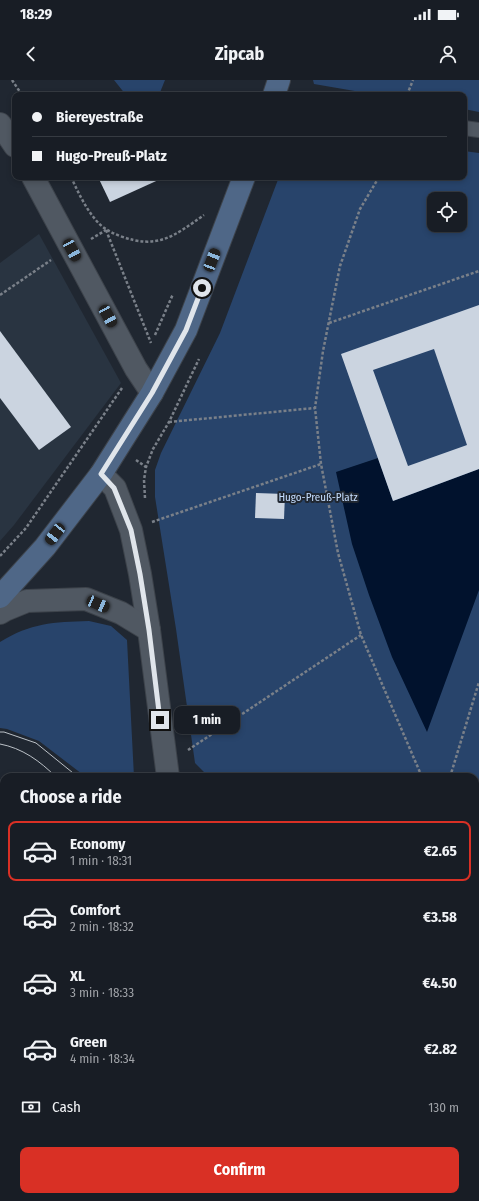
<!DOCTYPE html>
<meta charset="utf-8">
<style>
body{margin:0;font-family:"Fira Sans Condensed",sans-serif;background:#21262d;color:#f1f3f6;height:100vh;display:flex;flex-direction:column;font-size:15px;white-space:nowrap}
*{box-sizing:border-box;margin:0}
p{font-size:13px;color:#9fa2a7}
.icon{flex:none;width:22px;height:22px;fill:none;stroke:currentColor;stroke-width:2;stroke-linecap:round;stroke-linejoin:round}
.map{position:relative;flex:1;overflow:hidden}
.details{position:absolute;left:0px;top:693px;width:479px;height:428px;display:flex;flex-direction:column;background:#181d25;border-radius:12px 12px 0 0;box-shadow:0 2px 6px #0003,0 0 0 1px #363b42}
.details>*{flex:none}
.top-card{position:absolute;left:12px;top:12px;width:455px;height:88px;border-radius:8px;box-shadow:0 2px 6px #0003,0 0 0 1px #363b42;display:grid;align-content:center;height:88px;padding:0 20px;background:#181d25}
.buttons{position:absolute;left:427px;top:112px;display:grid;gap:8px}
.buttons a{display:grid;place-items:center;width:40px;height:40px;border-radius:8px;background:#181d25;box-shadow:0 2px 6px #0003,0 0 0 1px #363b42;font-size:20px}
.end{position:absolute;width:18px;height:18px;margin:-9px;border:5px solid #e0e5eb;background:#111;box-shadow:0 0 0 2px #111}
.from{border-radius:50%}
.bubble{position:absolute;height:28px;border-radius:8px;background:#181d25;box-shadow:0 2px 6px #0003,0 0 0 1px #363b42;font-size:13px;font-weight:700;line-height:28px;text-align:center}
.car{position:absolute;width:12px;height:24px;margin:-12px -6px;border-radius:5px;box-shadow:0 0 3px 1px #0007;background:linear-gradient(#222 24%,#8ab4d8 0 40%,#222 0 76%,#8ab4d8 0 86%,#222 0)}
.top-card b{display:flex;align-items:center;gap:14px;height:38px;font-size:15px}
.top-card b+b{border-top:1px solid #363b42}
.top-card i{width:10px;height:10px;background:#f1f3f6}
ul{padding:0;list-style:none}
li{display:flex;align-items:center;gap:12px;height:60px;margin:0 8px 6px;padding:0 12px;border:2px solid transparent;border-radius:8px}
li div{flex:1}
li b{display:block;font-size:15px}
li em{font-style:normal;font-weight:700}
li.active{border-color:#d93025}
li>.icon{width:36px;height:36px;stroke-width:1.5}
h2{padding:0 20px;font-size:18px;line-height:48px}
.pay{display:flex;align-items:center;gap:10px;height:44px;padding:0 20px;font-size:15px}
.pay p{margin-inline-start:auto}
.button{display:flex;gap:8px;margin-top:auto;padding:8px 20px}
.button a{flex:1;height:46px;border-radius:8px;background:#d93025;color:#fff;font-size:16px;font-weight:700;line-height:46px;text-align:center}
.status{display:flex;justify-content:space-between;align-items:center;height:28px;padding:0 20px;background:#181d25;direction:ltr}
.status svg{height:11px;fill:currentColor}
header{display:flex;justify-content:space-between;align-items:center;height:52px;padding:0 20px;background:#181d25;font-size:18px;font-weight:700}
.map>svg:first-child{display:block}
.built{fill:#293441}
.green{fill:#28446b;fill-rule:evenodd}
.water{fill:#01122d}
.building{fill:#cbd4e0;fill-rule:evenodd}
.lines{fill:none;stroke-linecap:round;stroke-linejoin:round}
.service-casing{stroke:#3d434b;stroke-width:16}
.minor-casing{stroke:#3d434b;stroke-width:24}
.secondary-casing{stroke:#3d434b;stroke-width:24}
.path{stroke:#7a8089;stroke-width:2.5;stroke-dasharray:3 2;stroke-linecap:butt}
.service{stroke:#505862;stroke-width:14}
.minor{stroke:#505862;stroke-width:22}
.secondary{stroke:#4f6787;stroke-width:22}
.tram{stroke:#bbc1c7;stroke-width:1}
.route{stroke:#e0e5eb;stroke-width:5}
.labels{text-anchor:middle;stroke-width:4;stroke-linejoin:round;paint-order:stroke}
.park-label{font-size:11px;fill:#c4dcfd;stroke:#202731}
</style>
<div class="status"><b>18:29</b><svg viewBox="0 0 49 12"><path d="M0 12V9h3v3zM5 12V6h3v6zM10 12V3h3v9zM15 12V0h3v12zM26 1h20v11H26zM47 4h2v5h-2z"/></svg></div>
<header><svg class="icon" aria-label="back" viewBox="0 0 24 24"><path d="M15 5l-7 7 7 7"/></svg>Zipcab<svg class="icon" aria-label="person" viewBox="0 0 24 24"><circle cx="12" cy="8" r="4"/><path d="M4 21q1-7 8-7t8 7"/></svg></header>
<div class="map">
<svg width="479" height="1121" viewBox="0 0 479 1121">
<rect width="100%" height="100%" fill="#202731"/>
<g class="built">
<polygon points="39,154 121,303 14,445 0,461 0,183"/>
<rect x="475" y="782" width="4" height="94"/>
</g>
<g class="green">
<polygon points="114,0 165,0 159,15 126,15"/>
<polygon points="313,0 479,0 479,32 464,29 464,15 378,15 314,4"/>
<path d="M464,71l15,2v628h-4v-4h-266l-14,-14 -19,-134 -21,-132v-27l6,-17 59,-120 59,-156h185zM434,119h26v26h-26z"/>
<path d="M89,541l22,5 16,14 7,137h-48l-47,-36 -32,-12 -7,-1v-86c31,-19 53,-20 89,-21z"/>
<polygon points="479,1081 479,1107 475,1108 475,1082"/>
</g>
<polygon class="water" points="378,378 393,421 479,389 479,510 427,652 392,577 369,515 352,464 336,392"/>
<g class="building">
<polygon points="98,97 165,97 110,122"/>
<path d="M479,225v164l-86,32 -52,-147zM434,269l33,96 -59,21 -35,-96z"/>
<polygon points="0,251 71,347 39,370 0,318"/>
<polygon points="256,413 285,414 284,439 255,438"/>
</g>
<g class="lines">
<defs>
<g id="service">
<polyline points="464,48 479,50"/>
<polyline points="475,922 479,922"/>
<polyline points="0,948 4,950"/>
</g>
<g id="minor">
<polyline points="0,44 15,66"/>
<polyline points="33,97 136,289 152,313"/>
<polyline points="101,394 115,408 131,450 140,494 149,550 168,697"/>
<polyline points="0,533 5,530 27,521 86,519 121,533 149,550"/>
<polyline points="475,730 479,730"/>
<polyline points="0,1064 4,1059"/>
<polyline points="181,1117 181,1121"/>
</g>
<g id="secondary">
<polyline points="274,15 279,0"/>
<polyline points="0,517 45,467 101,394 152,313 186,250 244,97"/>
</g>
</defs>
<use href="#service" class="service-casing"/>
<use href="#minor" class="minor-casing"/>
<use href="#secondary" class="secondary-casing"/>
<g class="path">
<polyline points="12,0 22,15"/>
<polyline points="407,15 413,0"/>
<path d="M71,97c7,15 14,30 24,42 7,9 15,13 25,17 38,14 54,0 84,-21"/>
<polyline points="379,97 360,129 340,186 323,271 315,328 321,384 338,473 361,555 422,697"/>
<polyline points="106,150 151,263"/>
<polyline points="91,159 106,150"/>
<polyline points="0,215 51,180"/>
<polyline points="329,243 479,191"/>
<polyline points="155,255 173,214"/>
<polyline points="169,342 315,328"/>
<polyline points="136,380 146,387"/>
<polyline points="145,418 144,400 146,387 153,369 169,342 199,279"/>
<polyline points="152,442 321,384"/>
<polyline points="0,476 26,448 122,308"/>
<polyline points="188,670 361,555"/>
<polyline points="450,697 479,602"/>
<polyline points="0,914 4,913"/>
</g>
<use href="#service" class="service"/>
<use href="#minor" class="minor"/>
<use href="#secondary" class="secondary"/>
<g class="tram">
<polyline points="0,652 4,652 36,663 78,697"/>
<path d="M0,664c22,4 40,17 56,33"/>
<polyline points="0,896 4,896"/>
<polyline points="172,1117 173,1121"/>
<polyline points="187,1117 187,1121"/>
</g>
</g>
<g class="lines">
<polyline class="route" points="160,640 149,550 140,494 131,450 114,408 101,394 152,313 186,250 202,208"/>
</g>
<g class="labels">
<g class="park-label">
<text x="318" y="421">Hugo-Preuß-Platz</text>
</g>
</g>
</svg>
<div class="buttons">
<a><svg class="icon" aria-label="locate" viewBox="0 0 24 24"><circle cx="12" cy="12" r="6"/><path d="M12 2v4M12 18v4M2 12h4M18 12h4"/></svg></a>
</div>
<i class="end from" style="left:202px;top:208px"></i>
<i class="end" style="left:160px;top:640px"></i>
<div class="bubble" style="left:174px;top:626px;width:66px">1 min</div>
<i class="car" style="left:72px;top:170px;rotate:152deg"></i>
<i class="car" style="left:212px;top:180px;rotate:21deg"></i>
<i class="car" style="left:108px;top:236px;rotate:151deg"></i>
<i class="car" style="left:55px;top:454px;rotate:218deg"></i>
<i class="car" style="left:98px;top:524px;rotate:113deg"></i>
<div class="top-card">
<b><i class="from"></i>Biereyestraße</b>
<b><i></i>Hugo-Preuß-Platz</b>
</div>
<section class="details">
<h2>Choose a ride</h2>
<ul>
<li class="active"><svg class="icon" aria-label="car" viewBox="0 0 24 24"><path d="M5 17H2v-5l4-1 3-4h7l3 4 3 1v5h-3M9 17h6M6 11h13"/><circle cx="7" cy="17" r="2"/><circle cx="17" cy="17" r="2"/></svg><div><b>Economy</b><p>1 min · 18:31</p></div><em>€2.65</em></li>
<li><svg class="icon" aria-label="car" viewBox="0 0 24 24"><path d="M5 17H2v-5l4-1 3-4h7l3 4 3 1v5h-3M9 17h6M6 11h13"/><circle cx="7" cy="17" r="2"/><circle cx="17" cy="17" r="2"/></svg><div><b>Comfort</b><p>2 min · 18:32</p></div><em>€3.58</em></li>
<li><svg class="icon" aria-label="car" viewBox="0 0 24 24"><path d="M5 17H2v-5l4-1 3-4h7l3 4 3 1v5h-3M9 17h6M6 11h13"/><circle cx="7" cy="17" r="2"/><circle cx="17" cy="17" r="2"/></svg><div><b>XL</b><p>3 min · 18:33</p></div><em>€4.50</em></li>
<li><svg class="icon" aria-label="car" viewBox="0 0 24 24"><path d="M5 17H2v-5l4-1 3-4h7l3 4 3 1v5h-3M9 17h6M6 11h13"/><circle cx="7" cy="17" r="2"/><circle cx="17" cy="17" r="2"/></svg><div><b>Green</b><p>4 min · 18:34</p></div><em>€2.82</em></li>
</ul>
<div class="pay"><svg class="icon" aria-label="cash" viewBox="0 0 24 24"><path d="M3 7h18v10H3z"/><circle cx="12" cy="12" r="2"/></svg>Cash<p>130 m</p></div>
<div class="button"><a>Confirm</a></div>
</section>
</div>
